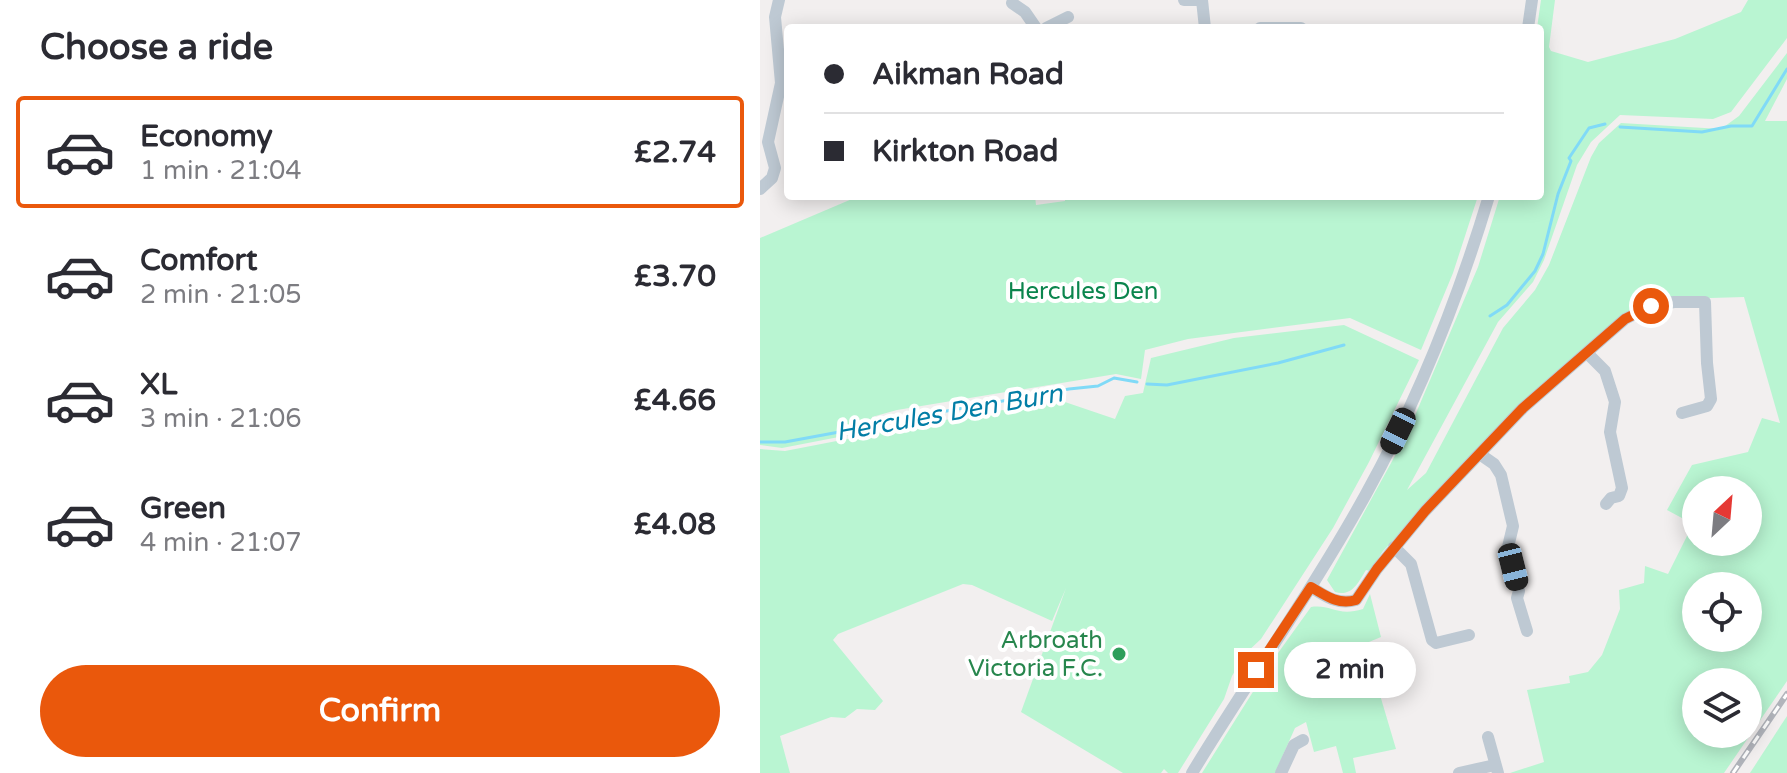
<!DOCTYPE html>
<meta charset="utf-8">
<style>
body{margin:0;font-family:"Varela Round",sans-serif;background:#f2f2f3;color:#2b2b33;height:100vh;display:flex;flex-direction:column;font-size:30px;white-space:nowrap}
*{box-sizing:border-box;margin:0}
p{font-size:26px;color:#7c7c81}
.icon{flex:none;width:44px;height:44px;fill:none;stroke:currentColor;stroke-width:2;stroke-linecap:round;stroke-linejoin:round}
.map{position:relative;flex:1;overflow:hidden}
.details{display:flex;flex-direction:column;background:#fff;width:760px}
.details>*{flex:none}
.banner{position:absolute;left:24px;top:24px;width:760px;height:176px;border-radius:8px;box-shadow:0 4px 20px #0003;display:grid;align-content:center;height:176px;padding:0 40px;background:#fff}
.needle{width:52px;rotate:26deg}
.tools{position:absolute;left:922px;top:476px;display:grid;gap:16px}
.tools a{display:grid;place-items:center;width:80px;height:80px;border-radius:50%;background:#fff;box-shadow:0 4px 20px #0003;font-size:40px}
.end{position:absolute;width:36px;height:36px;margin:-18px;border:10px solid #ea580c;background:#fff;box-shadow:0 0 0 4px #fff}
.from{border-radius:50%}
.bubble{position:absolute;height:56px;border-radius:28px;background:#fff;box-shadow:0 4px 20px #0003;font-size:26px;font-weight:700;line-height:56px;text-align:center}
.car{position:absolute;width:24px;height:48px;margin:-24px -12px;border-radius:10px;box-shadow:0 0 6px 2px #0007;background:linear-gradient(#222 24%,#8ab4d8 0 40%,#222 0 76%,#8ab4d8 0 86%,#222 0)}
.banner b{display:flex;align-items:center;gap:28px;height:76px;font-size:30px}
.banner b+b{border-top:2px solid #e1e1e2}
.banner i{width:20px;height:20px;background:#2b2b33}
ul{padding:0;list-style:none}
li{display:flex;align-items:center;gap:24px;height:112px;margin:0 16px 12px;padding:0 24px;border:4px solid transparent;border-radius:8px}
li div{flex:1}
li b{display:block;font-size:30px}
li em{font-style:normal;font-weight:700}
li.active{border-color:#ea580c}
li>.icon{width:72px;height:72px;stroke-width:1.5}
h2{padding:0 40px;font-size:36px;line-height:96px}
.cta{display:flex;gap:16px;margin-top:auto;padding:16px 40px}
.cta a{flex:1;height:92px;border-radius:48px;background:#ea580c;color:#fff;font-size:32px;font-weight:700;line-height:92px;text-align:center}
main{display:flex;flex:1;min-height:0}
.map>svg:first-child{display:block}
.green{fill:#b9f5d2;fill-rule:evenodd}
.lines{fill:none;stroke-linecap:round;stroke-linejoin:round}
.stream{stroke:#80daf7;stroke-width:3}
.minor{stroke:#bec9d3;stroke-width:12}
.rail-casing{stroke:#b1b4bb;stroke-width:6}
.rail{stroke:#fff;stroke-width:3;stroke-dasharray:9;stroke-linecap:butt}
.route{stroke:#ea580c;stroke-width:10}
.leisure-dot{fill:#2e9e5b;stroke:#fff;stroke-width:3}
.labels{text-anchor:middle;stroke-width:8;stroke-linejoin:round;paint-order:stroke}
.park-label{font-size:24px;fill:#0b854d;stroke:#fff}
.leisure-label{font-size:24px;fill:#27864d;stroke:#fff;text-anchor:end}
.water-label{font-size:26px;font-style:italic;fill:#027ea6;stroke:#fff}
</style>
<main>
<section class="details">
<h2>Choose a ride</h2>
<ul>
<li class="active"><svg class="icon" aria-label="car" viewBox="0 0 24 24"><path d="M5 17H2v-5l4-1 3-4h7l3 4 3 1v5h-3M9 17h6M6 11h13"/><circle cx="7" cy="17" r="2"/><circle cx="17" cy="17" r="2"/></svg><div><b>Economy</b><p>1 min · 21:04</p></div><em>£2.74</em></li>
<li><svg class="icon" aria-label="car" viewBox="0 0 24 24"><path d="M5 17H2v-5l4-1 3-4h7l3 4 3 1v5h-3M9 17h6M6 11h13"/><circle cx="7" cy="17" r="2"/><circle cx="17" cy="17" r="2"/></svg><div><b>Comfort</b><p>2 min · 21:05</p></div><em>£3.70</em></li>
<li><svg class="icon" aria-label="car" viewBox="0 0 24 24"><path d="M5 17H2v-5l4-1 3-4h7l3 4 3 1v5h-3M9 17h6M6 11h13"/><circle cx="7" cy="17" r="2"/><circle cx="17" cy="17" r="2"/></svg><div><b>XL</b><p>3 min · 21:06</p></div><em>£4.66</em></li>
<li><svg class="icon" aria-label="car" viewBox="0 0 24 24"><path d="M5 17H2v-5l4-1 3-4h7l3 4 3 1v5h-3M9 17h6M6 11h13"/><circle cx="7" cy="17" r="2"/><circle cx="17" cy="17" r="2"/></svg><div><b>Green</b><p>4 min · 21:07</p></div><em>£4.08</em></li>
</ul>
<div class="cta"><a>Confirm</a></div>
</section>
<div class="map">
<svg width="1027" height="773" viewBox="0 0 1027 773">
<rect width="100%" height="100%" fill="#f2efef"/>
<g class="green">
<path d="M781,0h14l-6,47 2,4 37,11 87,-23 66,-27 7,-12h39v38l-56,74 -18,7 -93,-4 -29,27 -14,23 -33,95 -11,22 -35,40 -91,168 19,-17 77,-145 32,-38 14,-25 42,-108 8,-14 22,-20 100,6 18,-13 48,-63v26l-22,42h22v560l-63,92h-214l34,-11 -17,-72 43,-7 -1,-7 19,-4 14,-17 18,-46 -1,-19 25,-7 1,-17 23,8 25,-50 -26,-14 25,-45 56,-13 14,-34 18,5 -36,-126 -66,2 -43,12 -163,145 -89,95 -13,20 -4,-1c-8,13 -14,27 -31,22l-8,-12 81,-148 70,-165 22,-71h40v-168h-3zM936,490h52v52h-52zM936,586h52v52h-52zM936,682h52v52h-52z"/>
<polygon points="99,196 275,196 276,205 305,201 305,196 718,196 693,273 661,350 590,318 428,339 385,350 381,379 356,374 137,410 112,417 115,430 22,448 0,445 0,238"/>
<polygon points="584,325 659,360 609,462 573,528 501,639 486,653 472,676 464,699 418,773 408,773 404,769 401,773 363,773 261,712 306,588 292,621 212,585 203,584 78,634 73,640 123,701 115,710 97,709 85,718 71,717 20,736 30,773 0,773 0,449 25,451 211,415 302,401 355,419 365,396 383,393 391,358 474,338"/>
<path d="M610,594l11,43 -24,10 8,23 7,-2 24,81 -43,9 3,15h-13l-7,-27 -22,6 -8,-30 -11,6 -20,45h-73l71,-113 38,-53c20,-3 26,10 52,2z"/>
<polygon points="1027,716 1027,773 990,773"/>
</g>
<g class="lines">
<g class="stream">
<polyline points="860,127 942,132 971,126 992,126 1027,69"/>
<polyline points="730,316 747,305 775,271 783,254 798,194 811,161 809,158 829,128 845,124"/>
<polyline points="387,384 407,385 518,363 584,345"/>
<path d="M0,442h25l103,-19c13,-8 28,-8 42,-9l139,-25 29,-3 16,-8 23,4"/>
</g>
<g class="minor">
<polyline points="424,0 442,0"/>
<polyline points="442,0 445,28"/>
<polyline points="252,3 265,12 276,28"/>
<polyline points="286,28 308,17"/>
<polyline points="500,28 541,28"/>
<polyline points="768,28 772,0"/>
<polyline points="0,189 12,178 15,168 8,142 21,83 15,17 19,0"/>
<polyline points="827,353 845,371 855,402 850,432 862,488 859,496 851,498 846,504"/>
<polyline points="721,455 734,464 741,475 753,526 748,547 759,591 757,598 767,631"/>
<polyline points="634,547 651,564 672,640 676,643 709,635"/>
<path d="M551,587c15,10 27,18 45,13l21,-31 48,-58 98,-103 102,-89 26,-13 23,-4h31l2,61 4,36 -4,7 -25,7"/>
<polyline points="728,737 738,773"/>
<path d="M432,773c57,-94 121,-183 174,-279 52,-94 92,-195 123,-298"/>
<polyline points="521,773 534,745 543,740"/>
<polyline points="699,773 735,765"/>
</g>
<defs>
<polyline id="rail" points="973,773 1027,694"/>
</defs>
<use href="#rail" class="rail-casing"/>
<use href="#rail" class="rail"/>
</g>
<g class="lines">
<path class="route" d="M496,670l55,-83c15,9 27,18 45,13l21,-31 48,-58 98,-103 102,-89 26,-13"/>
</g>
<circle class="leisure-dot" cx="359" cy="654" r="8"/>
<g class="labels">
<g class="park-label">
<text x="323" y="299">Hercules Den</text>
</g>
<g class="leisure-label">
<text x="343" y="648">Arbroath<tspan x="343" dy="28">Victoria F.C.</tspan></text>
</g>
<g class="water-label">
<text transform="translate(189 412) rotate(-10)" y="9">Hercules Den Burn</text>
</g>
</g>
</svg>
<div class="tools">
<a><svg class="needle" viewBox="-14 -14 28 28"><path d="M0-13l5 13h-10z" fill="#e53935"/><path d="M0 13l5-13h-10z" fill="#7c7c81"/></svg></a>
<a><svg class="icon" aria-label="locate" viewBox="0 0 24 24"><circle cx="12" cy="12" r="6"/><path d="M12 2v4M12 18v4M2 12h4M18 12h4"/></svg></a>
<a><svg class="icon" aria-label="layers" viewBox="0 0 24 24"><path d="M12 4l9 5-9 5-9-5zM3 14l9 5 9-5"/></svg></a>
</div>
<i class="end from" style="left:891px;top:306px"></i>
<i class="end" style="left:496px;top:670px"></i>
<div class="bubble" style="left:524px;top:642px;width:132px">2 min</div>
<i class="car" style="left:638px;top:431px;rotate:206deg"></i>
<i class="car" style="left:753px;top:567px;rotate:166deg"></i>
<div class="banner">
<b><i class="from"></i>Aikman Road</b>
<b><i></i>Kirkton Road</b>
</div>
</div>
</main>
